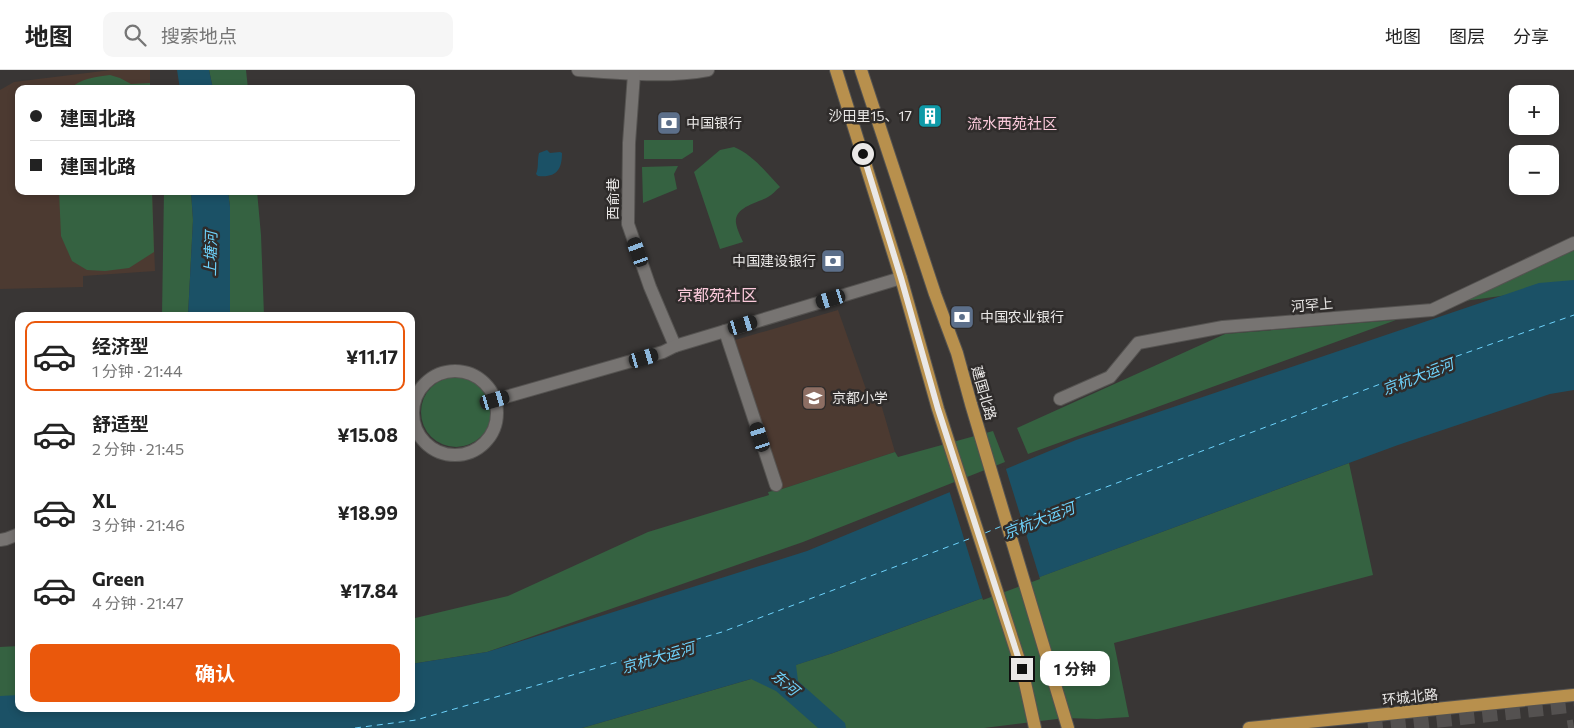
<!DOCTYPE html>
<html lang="zh">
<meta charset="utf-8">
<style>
body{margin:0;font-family:Commissioner,"Noto Sans SC",sans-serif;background:#f6f6f6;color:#222;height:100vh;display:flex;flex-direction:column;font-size:19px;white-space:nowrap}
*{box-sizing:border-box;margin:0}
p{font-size:16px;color:#767676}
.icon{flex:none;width:28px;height:28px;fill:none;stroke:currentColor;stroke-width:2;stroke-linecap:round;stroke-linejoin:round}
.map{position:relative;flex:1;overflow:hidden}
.panel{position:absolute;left:15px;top:242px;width:400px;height:400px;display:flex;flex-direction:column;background:#fff;border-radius:10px;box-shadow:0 2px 8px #0003}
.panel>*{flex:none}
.hud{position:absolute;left:15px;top:15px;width:400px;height:110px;border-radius:10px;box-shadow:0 2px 8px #0003;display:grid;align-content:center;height:110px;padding:0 15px;background:#fff}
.tools{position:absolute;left:1509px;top:15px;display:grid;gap:10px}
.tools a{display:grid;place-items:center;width:50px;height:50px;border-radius:10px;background:#fff;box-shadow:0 2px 8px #0003;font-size:25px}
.end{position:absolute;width:22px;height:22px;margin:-11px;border:6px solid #eae8e7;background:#111;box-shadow:0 0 0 2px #111}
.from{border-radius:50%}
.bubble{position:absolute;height:35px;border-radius:10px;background:#fff;box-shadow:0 2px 8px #0003;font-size:16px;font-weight:700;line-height:35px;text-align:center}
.car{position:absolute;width:15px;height:30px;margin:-15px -8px;border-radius:6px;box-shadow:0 0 4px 1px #0007;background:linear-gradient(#222 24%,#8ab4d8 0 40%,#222 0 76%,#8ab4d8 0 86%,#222 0)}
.hud b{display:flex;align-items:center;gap:18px;height:48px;font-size:19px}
.hud b+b{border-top:1px solid #e0e0e0}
.hud i{width:12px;height:12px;background:#222}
ul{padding:9px 0 0;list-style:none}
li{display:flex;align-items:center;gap:15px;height:70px;margin:0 10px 8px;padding:0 5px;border:2px solid transparent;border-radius:10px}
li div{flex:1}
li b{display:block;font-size:19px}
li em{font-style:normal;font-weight:700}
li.selected{border-color:#ea580c}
li>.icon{width:45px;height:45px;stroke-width:1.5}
.action{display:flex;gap:10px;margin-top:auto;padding:10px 15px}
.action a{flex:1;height:58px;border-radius:10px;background:#ea580c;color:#fff;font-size:20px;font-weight:700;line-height:58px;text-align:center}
header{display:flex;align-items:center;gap:30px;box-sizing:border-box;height:70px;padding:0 25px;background:#fff;border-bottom:1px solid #e0e0e0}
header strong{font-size:24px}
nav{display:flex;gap:28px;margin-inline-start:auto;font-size:18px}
.search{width:350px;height:45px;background:#f6f6f6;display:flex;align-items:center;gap:12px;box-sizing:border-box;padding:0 18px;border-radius:10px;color:#767676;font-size:19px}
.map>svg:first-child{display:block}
.education{fill:#4c3a31}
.green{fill:#356241}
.water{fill:#1b5166}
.pier{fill:#393635}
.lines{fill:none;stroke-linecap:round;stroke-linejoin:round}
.ferry{stroke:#6ed3fc;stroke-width:1;stroke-dasharray:6 5;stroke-linecap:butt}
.highway-tunnel{stroke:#545150;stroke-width:15;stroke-dasharray:15 8;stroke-linecap:butt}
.minor-casing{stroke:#555351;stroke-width:14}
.major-casing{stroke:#555351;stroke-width:14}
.minor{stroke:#777472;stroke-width:12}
.major{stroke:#b8904d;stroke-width:12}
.route{stroke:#eae8e7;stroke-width:6}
.labels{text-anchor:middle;stroke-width:5;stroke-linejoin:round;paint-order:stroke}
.poi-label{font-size:14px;fill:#eae8e7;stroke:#2f2c2b;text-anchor:start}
.street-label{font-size:14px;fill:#eae8e7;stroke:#2f2c2b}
.neighbourhood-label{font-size:15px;fill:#fbcadb;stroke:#2f2c2b}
.water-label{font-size:15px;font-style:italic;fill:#6ed3fc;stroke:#2f2c2b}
.quarter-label{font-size:16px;fill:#fbcadb;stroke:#2f2c2b}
</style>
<header>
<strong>地图</strong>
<div class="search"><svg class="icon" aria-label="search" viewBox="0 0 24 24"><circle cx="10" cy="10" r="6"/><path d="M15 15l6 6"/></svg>搜索地点</div>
<nav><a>地图</a><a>图层</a><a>分享</a></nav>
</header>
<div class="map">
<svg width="1574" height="658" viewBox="0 0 1574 658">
<rect width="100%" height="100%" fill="#393635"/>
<g class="education">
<polygon points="111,0 150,0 150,19 19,19 19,121 152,121 155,201 83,206 83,217 0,219 0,20 14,12"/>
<polygon points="838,240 867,322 881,334 895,382 782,419 735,270"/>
</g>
<g class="green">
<polygon points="209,0 246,0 248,19 213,19"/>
<path d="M110,5l10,3 11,6 19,-1v6h-80c11,-11 25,-12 40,-14z"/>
<polygon points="644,70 693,70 693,82 682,89 644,89"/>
<path d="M734,77c19,8 32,25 46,40 -4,3 -8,8 -12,10 -11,6 -34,10 -32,26 1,7 5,14 7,19l-23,7 -26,-77 26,-22z"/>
<polygon points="678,96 674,104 677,119 643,133 642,97"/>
<polygon points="59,121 152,121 154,182 129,198 105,201 87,200 72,191 61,166"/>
<polygon points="164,121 191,121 193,150 188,246 162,246"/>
<polygon points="228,121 257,121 261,165 264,246 226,246 230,137"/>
<polygon points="1574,175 1574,216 1457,232"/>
<polygon points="1396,250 1028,384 1017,358 1225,264"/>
<circle cx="456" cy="342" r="35"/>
<polygon points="993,361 1005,392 803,472 487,582 411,594 411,549 508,526 648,462 769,425 768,422 782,419 895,382 898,387"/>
<polygon points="1349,393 1373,505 1114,573 1129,647 1097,649 1065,648 984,658 582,658 751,609 833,583"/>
<polygon points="19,576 19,626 0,626 0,577"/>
</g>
<g class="water">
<polygon points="177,0 209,0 213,19 180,19"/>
<path d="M547,80l3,3 10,-1 2,1c0,16 -5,25 -24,23l-2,-2c3,-7 1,-13 3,-21z"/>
<polygon points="191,121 228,121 230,137 230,246 188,246 193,150"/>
<polygon points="1574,210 1574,320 1550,324 1398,375 833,583 796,595 798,611 845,653 846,658 818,658 776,621 751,609 582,658 0,658 0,626 19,625 19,639 411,639 411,594 487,582 807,481 1076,370 1539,213"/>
</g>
<polygon class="pier" points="1005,396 1040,509 983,530 949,420"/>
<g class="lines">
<g class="ferry">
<polyline points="1013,452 1423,298 1574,245"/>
<polyline points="985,463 1002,456"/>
<polyline points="355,658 416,650 722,562 974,467"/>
</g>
<g class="highway-tunnel">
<polyline points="1368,658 1574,635"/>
<polyline points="1568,658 1574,657"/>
</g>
<defs>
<g id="minor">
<path d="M578,0c43,3 88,8 130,0"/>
<polyline points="634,4 629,73 628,154 650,217 675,276"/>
<polyline points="725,261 776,415"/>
<circle cx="455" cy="343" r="42"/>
<polyline points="1060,329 1110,307 1138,273 1223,257 1432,240 1574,173"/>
<polyline points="495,330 663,282 675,276 901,208"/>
<polyline points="0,470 6,469 19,464"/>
</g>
<g id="major">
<polyline points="836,0 901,208 938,339 1022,599 1035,658"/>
<polyline points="861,0 935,224 957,283 971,334 1068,658"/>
<polyline points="1249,658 1574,625"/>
</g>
</defs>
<use href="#minor" class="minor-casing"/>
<use href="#major" class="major-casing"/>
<use href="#minor" class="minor"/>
<use href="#major" class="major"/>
</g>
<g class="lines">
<polyline class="route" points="863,84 901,208 938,339 1022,599"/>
</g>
<defs>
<symbol id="building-square" viewBox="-11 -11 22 22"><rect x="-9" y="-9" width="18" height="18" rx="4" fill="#0f9aa8" stroke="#2f2c2b"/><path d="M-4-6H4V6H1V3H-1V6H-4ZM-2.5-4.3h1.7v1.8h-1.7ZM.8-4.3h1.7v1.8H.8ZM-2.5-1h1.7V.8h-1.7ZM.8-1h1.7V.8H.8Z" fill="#fff"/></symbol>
<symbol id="bank-square" viewBox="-11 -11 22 22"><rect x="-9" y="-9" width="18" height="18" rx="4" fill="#5c6f8a" stroke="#2f2c2b"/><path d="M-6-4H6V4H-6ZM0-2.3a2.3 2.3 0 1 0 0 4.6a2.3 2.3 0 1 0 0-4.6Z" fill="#fff"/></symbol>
<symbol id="school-square" viewBox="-11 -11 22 22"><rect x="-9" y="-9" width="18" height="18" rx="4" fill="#8d6e63" stroke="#2f2c2b"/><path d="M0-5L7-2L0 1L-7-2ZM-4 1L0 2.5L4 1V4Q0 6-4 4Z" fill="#fff"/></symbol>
</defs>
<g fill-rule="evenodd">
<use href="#building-square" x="916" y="32" width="28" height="28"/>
<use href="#bank-square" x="655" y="39" width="28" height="28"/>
<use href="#bank-square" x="819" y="177" width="28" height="28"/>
<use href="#bank-square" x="948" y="233" width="28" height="28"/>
<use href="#school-square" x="800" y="314" width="28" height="28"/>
</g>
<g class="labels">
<g class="poi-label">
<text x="912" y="51" text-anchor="end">沙田里15、17</text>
<text x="686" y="58">中国银行</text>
<text x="816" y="196" text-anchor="end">中国建设银行</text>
<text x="980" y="252">中国农业银行</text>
<text x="832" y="333">京都小学</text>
</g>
<g class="street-label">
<text transform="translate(613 129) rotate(-90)" y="5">西俞巷</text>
<text transform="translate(1312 235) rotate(-5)" y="5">河罕上</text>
<text transform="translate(984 323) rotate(74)" y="5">建国北路</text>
<text transform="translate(1410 627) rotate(-6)" y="5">环城北路</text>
</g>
<g class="neighbourhood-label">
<text x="1012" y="59">流水西苑社区</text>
</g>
<g class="water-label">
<text transform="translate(211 184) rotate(-89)" y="5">上塘河</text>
<text transform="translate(1418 307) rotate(-21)" y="5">京杭大运河</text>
<text transform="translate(1039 451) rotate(-21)" y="5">京杭大运河</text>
<text transform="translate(658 588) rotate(-16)" y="5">京杭大运河</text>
<text transform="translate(785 613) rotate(40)" y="5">东河</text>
</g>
<g class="quarter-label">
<text x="717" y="231">京都苑社区</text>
</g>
</g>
</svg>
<div class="tools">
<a>+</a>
<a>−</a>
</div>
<i class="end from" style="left:863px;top:84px"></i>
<i class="end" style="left:1022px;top:599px"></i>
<div class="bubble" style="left:1040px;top:581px;width:70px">1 分钟</div>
<i class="car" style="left:638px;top:182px;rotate:340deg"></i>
<i class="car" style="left:831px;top:229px;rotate:253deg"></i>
<i class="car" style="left:743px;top:255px;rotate:73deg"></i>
<i class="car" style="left:644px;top:288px;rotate:74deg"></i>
<i class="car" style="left:495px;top:330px;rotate:74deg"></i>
<i class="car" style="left:760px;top:367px;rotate:342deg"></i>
<div class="hud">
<b><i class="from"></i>建国北路</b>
<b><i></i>建国北路</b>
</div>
<section class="panel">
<ul>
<li class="selected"><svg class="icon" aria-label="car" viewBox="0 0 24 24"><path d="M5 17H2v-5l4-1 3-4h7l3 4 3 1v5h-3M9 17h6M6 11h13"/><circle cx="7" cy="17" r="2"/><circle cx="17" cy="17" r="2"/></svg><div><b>经济型</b><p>1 分钟 · 21:44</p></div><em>¥11.17</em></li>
<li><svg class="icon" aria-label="car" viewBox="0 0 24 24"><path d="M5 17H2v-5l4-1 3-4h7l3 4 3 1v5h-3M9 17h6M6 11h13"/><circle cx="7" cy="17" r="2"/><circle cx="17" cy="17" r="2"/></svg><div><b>舒适型</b><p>2 分钟 · 21:45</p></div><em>¥15.08</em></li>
<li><svg class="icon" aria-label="car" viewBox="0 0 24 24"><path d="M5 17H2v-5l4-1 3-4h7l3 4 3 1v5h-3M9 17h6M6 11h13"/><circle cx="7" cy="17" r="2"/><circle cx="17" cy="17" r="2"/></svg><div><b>XL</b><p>3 分钟 · 21:46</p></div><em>¥18.99</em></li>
<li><svg class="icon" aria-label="car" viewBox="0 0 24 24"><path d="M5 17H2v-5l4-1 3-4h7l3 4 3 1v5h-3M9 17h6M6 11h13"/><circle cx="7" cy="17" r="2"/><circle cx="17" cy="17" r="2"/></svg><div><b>Green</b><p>4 分钟 · 21:47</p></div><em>¥17.84</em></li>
</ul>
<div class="action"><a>确认</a></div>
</section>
</div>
